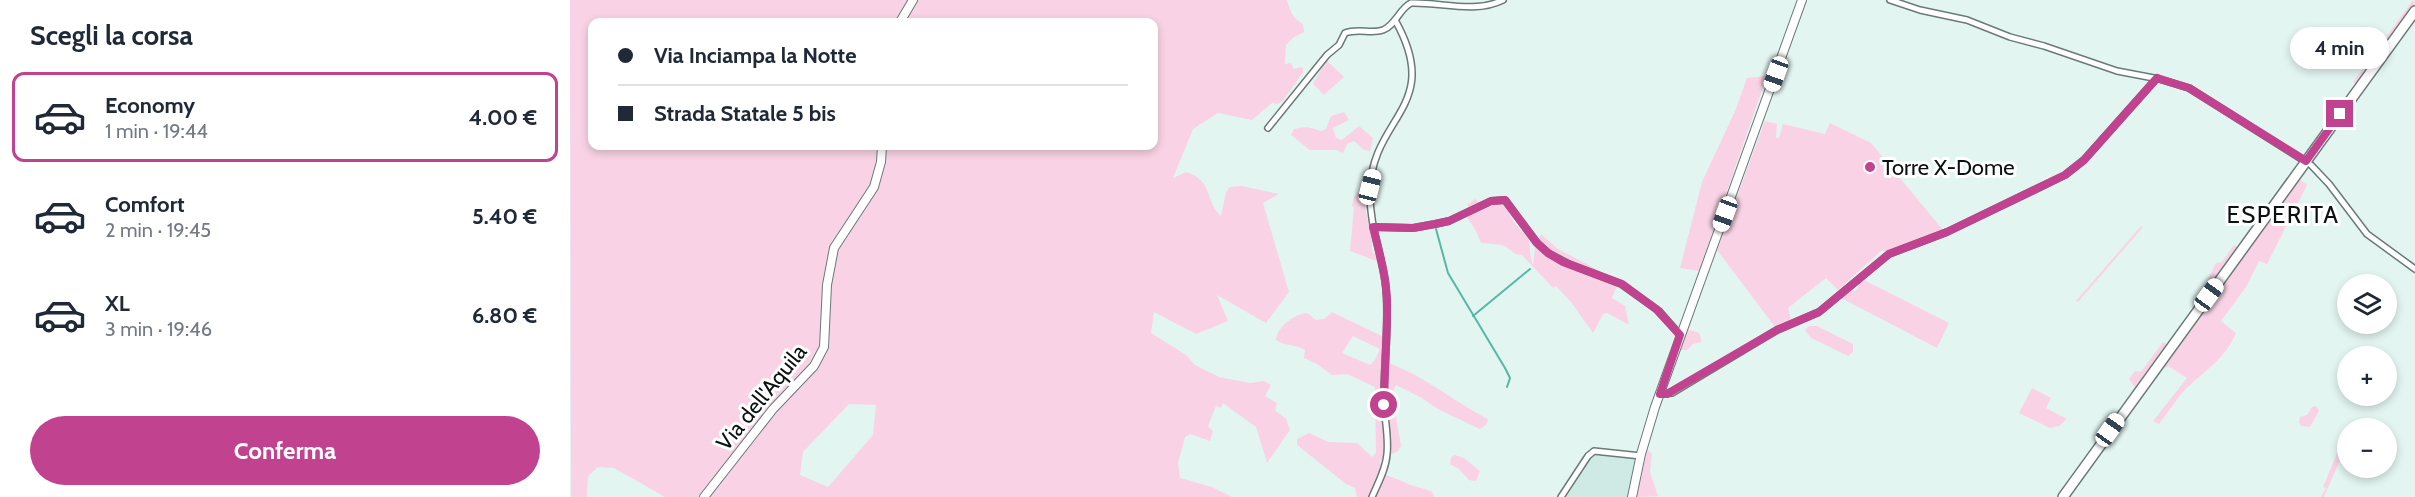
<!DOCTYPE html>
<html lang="it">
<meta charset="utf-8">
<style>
body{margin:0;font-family:Cabin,sans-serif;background:#f6f6f7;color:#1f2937;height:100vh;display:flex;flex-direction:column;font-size:22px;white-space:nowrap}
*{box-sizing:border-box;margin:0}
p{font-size:20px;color:#747a83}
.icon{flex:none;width:33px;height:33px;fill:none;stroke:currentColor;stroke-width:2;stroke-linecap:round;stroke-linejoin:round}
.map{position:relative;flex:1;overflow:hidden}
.sheet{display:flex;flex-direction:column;background:#fff;width:570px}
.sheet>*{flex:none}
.hud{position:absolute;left:18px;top:18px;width:570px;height:132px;border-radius:12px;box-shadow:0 3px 9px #0003;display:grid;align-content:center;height:132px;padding:0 30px;background:#fff}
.controls{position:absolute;left:1767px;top:274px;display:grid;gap:12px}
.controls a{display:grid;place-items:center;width:60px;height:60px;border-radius:50%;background:#fff;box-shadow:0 3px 9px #0003;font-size:30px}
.end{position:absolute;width:27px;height:27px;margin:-14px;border:8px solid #c1428f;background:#fff;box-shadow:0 0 0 3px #fff}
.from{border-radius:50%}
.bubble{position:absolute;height:42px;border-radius:21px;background:#fff;box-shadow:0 3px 9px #0003;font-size:20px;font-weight:700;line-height:42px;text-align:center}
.car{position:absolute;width:18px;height:36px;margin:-18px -9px;border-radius:8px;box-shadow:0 0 4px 2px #0007;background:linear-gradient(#fff 24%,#345 0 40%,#fff 0 76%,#345 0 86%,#fff 0)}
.hud b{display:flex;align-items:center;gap:21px;height:57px;font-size:22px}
.hud b+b{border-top:2px solid #e0e1e3}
.hud i{width:15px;height:15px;background:#1f2937}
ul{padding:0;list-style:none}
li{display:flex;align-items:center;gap:18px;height:90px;margin:0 12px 9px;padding:0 18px;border:3px solid transparent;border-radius:12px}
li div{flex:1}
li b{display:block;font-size:22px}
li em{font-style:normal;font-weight:700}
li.current{border-color:#c1428f}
li>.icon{width:54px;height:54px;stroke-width:1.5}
h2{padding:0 30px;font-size:27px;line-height:72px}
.action{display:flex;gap:12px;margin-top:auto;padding:12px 30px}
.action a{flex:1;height:69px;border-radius:36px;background:#c1428f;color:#fff;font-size:24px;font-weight:700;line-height:69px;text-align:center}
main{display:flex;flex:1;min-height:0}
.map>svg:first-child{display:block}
.built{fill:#cfeae4}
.green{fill:#f9d3e5;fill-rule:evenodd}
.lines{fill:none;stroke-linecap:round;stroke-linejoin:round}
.stream{stroke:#57b6a6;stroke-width:2}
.minor-casing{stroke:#6a7a77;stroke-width:8}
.secondary-casing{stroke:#6a7a77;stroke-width:10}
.primary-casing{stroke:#6a7a77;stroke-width:12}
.minor{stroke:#fff;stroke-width:5}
.secondary{stroke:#fff;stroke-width:8}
.primary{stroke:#fff;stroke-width:9}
.route{stroke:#c1428f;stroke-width:8}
.poi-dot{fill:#c1428f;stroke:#fff;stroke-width:2}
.labels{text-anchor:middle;stroke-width:6;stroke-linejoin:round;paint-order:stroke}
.poi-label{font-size:22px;fill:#0b1110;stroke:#fff;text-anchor:start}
.street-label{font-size:22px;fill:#0b1110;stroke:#fff}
.neighbourhood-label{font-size:24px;letter-spacing:1.5px;fill:#0b1110;stroke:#fff}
</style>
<main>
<section class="sheet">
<h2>Scegli la corsa</h2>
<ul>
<li class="current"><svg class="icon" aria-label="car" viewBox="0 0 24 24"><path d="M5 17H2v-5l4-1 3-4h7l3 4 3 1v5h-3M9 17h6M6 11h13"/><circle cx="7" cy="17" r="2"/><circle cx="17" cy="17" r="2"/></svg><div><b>Economy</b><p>1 min · 19:44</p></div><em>4.00 €</em></li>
<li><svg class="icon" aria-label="car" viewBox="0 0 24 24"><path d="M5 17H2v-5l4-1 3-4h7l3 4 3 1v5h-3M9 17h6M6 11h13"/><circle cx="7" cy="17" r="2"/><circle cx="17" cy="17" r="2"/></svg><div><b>Comfort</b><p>2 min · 19:45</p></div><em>5.40 €</em></li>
<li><svg class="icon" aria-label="car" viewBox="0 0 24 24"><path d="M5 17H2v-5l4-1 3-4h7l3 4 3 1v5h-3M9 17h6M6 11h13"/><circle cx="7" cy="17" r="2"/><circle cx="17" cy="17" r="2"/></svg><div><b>XL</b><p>3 min · 19:46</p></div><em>6.80 €</em></li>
</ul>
<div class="action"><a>Conferma</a></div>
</section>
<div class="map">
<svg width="1845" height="497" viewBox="0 0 1845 497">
<rect width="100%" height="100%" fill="#e3f5f1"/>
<polygon class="built" points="1026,451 1067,455 1059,497 992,497 1016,459"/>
<g class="green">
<polygon points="0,0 340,0 327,22 22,22 22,146 310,146 309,162 302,185 262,247 251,347 242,365 131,497 95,497 44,468 28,467 18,476 17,497 1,497"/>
<path d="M346,0h371c3,12 6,18 16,24l1,8 -11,6 -7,7 -1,19 6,-1 3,6 7,-2 2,1v4l-20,29 -5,3 -6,-1 -20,17 -34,-7 -25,16 -20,49 13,-6c28,9 18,28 35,44l5,-24 4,-5 12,-1 37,8 -16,9 26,89 -23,31 -49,-28 11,26 -32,13 -42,-22 -3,21 35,22 9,10 24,12 31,6 14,-2 7,4 -6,11 12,7 -2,7 11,9 4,11 -23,33 -11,-36 -33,-24 -2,5 -5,-2 -8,20 5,5 -3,10 -20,-7 -5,3 -7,26 2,15 32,9 20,10h-525l119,-149 3,-63 7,-36 40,-61 9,-42h269v-124h-251zM279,404l27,1 -3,30 -45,52 -28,-12 3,-23z"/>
<polygon points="1843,0 1845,3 1786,84 1783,82"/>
<polygon points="756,60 774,77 754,95 743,84"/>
<polygon points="1197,76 1129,271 1110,268 1132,182 1166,109 1177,78"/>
<path d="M774,112l5,8 -16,8 3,10 6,2 17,-14 14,12 -3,13 -6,-1 -10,-9 -7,3 -4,9 -6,-3h-27l-19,-15 3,-6c14,-3 14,-2 28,2l4,-3 5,-12z"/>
<polygon points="1195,121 1207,124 1206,138 1209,138 1213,124 1255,134 1260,123 1301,143 1373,230 1320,251 1311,251 1268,290 1256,278 1218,308 1221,321 1205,327 1147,250"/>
<path d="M1729,179l8,6 -40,79 -8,-3 -13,26 -25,34 15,12c-10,26 -35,40 -54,60 -8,10 -15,21 -23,31l-6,-3 34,-43 -19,-12 -2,2 -4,-1z"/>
<polygon points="789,191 792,191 796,197 795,207 802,240 802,250 809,262 780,251 784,207 782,206 784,197"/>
<path d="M905,199l8,6c26,-9 22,7 35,22 2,3 9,6 10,10 3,9 1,19 5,28l2,-17 6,-14 17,15 61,32 -7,17 13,8 4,19 -22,-12 -4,1 -10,19 -22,-31 -15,-16 -3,2 -31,-33 -6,-1 -13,-9 -22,-2 -6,-14 -7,-10v-15z"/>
<polygon points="1571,226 1573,227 1508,302 1506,301"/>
<polygon points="1664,245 1668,247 1644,281 1638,279 1646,263 1652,262"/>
<polygon points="1292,279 1379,323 1367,348 1271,298 1280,290 1285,291 1289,286 1287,284"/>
<path d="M762,312l52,25 2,118 -6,7 2,9 -11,26h-14l-2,-9 -9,-4 -49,-39v-6l12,-6 20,9 28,1 15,14 4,-4 -1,-66 -28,-13 -15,1 -15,-11 -13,-6 1,-8c-10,-6 -20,-4 -29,-10 1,-13 18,-26 31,-27l9,7 8,-1zM783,336l27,13 -5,11 -5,5 -28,-12z"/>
<polygon points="1239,326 1247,326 1283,344 1283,352 1278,356 1241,338 1235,330"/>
<polygon points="1117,329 1129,333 1132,342 1123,344 1117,350 1110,350"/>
<polygon points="1593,342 1598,345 1566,389 1559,379 1565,371 1571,372"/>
<path d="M816,362c37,13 67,39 102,57l-1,5 -7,5 -42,-20 -18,-12 -24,-12 -4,8 9,53 -3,5 -10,5z"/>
<polygon points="1462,388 1481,398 1476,408 1497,419 1489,426 1480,428 1449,413"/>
<polygon points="1746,406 1749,411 1740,427 1731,426 1729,422 1730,417 1737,415 1742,407"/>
<polygon points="1776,432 1777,433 1777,444 1754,497 1751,497 1756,488 1753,487"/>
<polygon points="1077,449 1082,454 1080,472 1088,496 1066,497"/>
<polygon points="885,455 894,458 910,471 906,481 899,480 889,469 880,464 881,457"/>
<path d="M813,474c10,3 18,7 28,11 7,3 15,3 22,8l1,4h-60z"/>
</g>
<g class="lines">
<g class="stream">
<polyline points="866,229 878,273 935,368 940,378 937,387"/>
<polyline points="903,316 960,269"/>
</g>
<defs>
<g id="minor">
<polyline points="1320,0 1350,10 1397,20 1440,37 1474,46 1547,71 1589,79 1619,88 1741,165 1759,184 1797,234 1845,269"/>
<path d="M698,128l59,-73 12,-10 6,-12c13,-5 26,1 38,-3 13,-5 16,-21 28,-27 30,-1 64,11 92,-3"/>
<polyline points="803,227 843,228 865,224 879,221 921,201 935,200 967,243 978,253 999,264 1051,284 1089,311 1110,335"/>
<polyline points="1090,394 1102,393 1207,330 1249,312 1319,254 1377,232 1495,175 1514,160 1587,78"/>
<path d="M802,497c6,-14 14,-28 15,-43 2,-19 -3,-36 -3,-55 0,-38 6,-82 1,-119 -5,-30 -16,-58 -15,-90 2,-74 74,-83 25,-170"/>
<polyline points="991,497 1018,456 1024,451 1071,456"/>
</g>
<g id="secondary">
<polyline points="330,22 343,0"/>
<polyline points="134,497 203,409 244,366 254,347 257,285 264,248 304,187 311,162 312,146"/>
<polyline points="1062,497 1071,454 1085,407 1232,0"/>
</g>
<polyline id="primary" points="1493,497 1845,11"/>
</defs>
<use href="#minor" class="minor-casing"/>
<use href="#secondary" class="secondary-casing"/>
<use href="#primary" class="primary-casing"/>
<use href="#minor" class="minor"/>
<use href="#secondary" class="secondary"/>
<use href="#primary" class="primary"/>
</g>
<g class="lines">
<path class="route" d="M814,405c0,-32 3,-63 3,-94 1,-28 -7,-57 -14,-84l40,1 22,-4 14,-3 42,-20 14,-1 32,43 11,10 15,9 59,22 34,25 24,26 -20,59h7l110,-64 42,-18 70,-58 58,-22 118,-57 19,-15 73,-82 32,10 117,73 34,-47"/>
</g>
<circle class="poi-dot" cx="1300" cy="167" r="6"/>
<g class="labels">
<g class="poi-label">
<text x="1312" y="175">Torre X-Dome</text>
</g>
<g class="street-label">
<text transform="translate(191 397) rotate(-51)" y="8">Via dell'Aquila</text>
</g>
<g class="neighbourhood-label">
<text x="1713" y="223">ESPERITA</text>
</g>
</g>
</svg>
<div class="controls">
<a><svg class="icon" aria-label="layers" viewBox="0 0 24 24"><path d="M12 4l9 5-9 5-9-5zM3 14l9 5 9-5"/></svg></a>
<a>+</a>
<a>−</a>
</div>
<i class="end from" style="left:814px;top:405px"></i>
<i class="end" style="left:1770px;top:114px"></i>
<div class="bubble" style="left:1720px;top:27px;width:99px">4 min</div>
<i class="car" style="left:1206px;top:74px;rotate:200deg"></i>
<i class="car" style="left:800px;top:187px;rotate:14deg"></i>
<i class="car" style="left:1155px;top:214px;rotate:200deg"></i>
<i class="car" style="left:1639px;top:295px;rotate:36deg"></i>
<i class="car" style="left:1540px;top:430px;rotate:35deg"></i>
<div class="hud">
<b><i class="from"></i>Via Inciampa la Notte</b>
<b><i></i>Strada Statale 5 bis</b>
</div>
</div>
</main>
